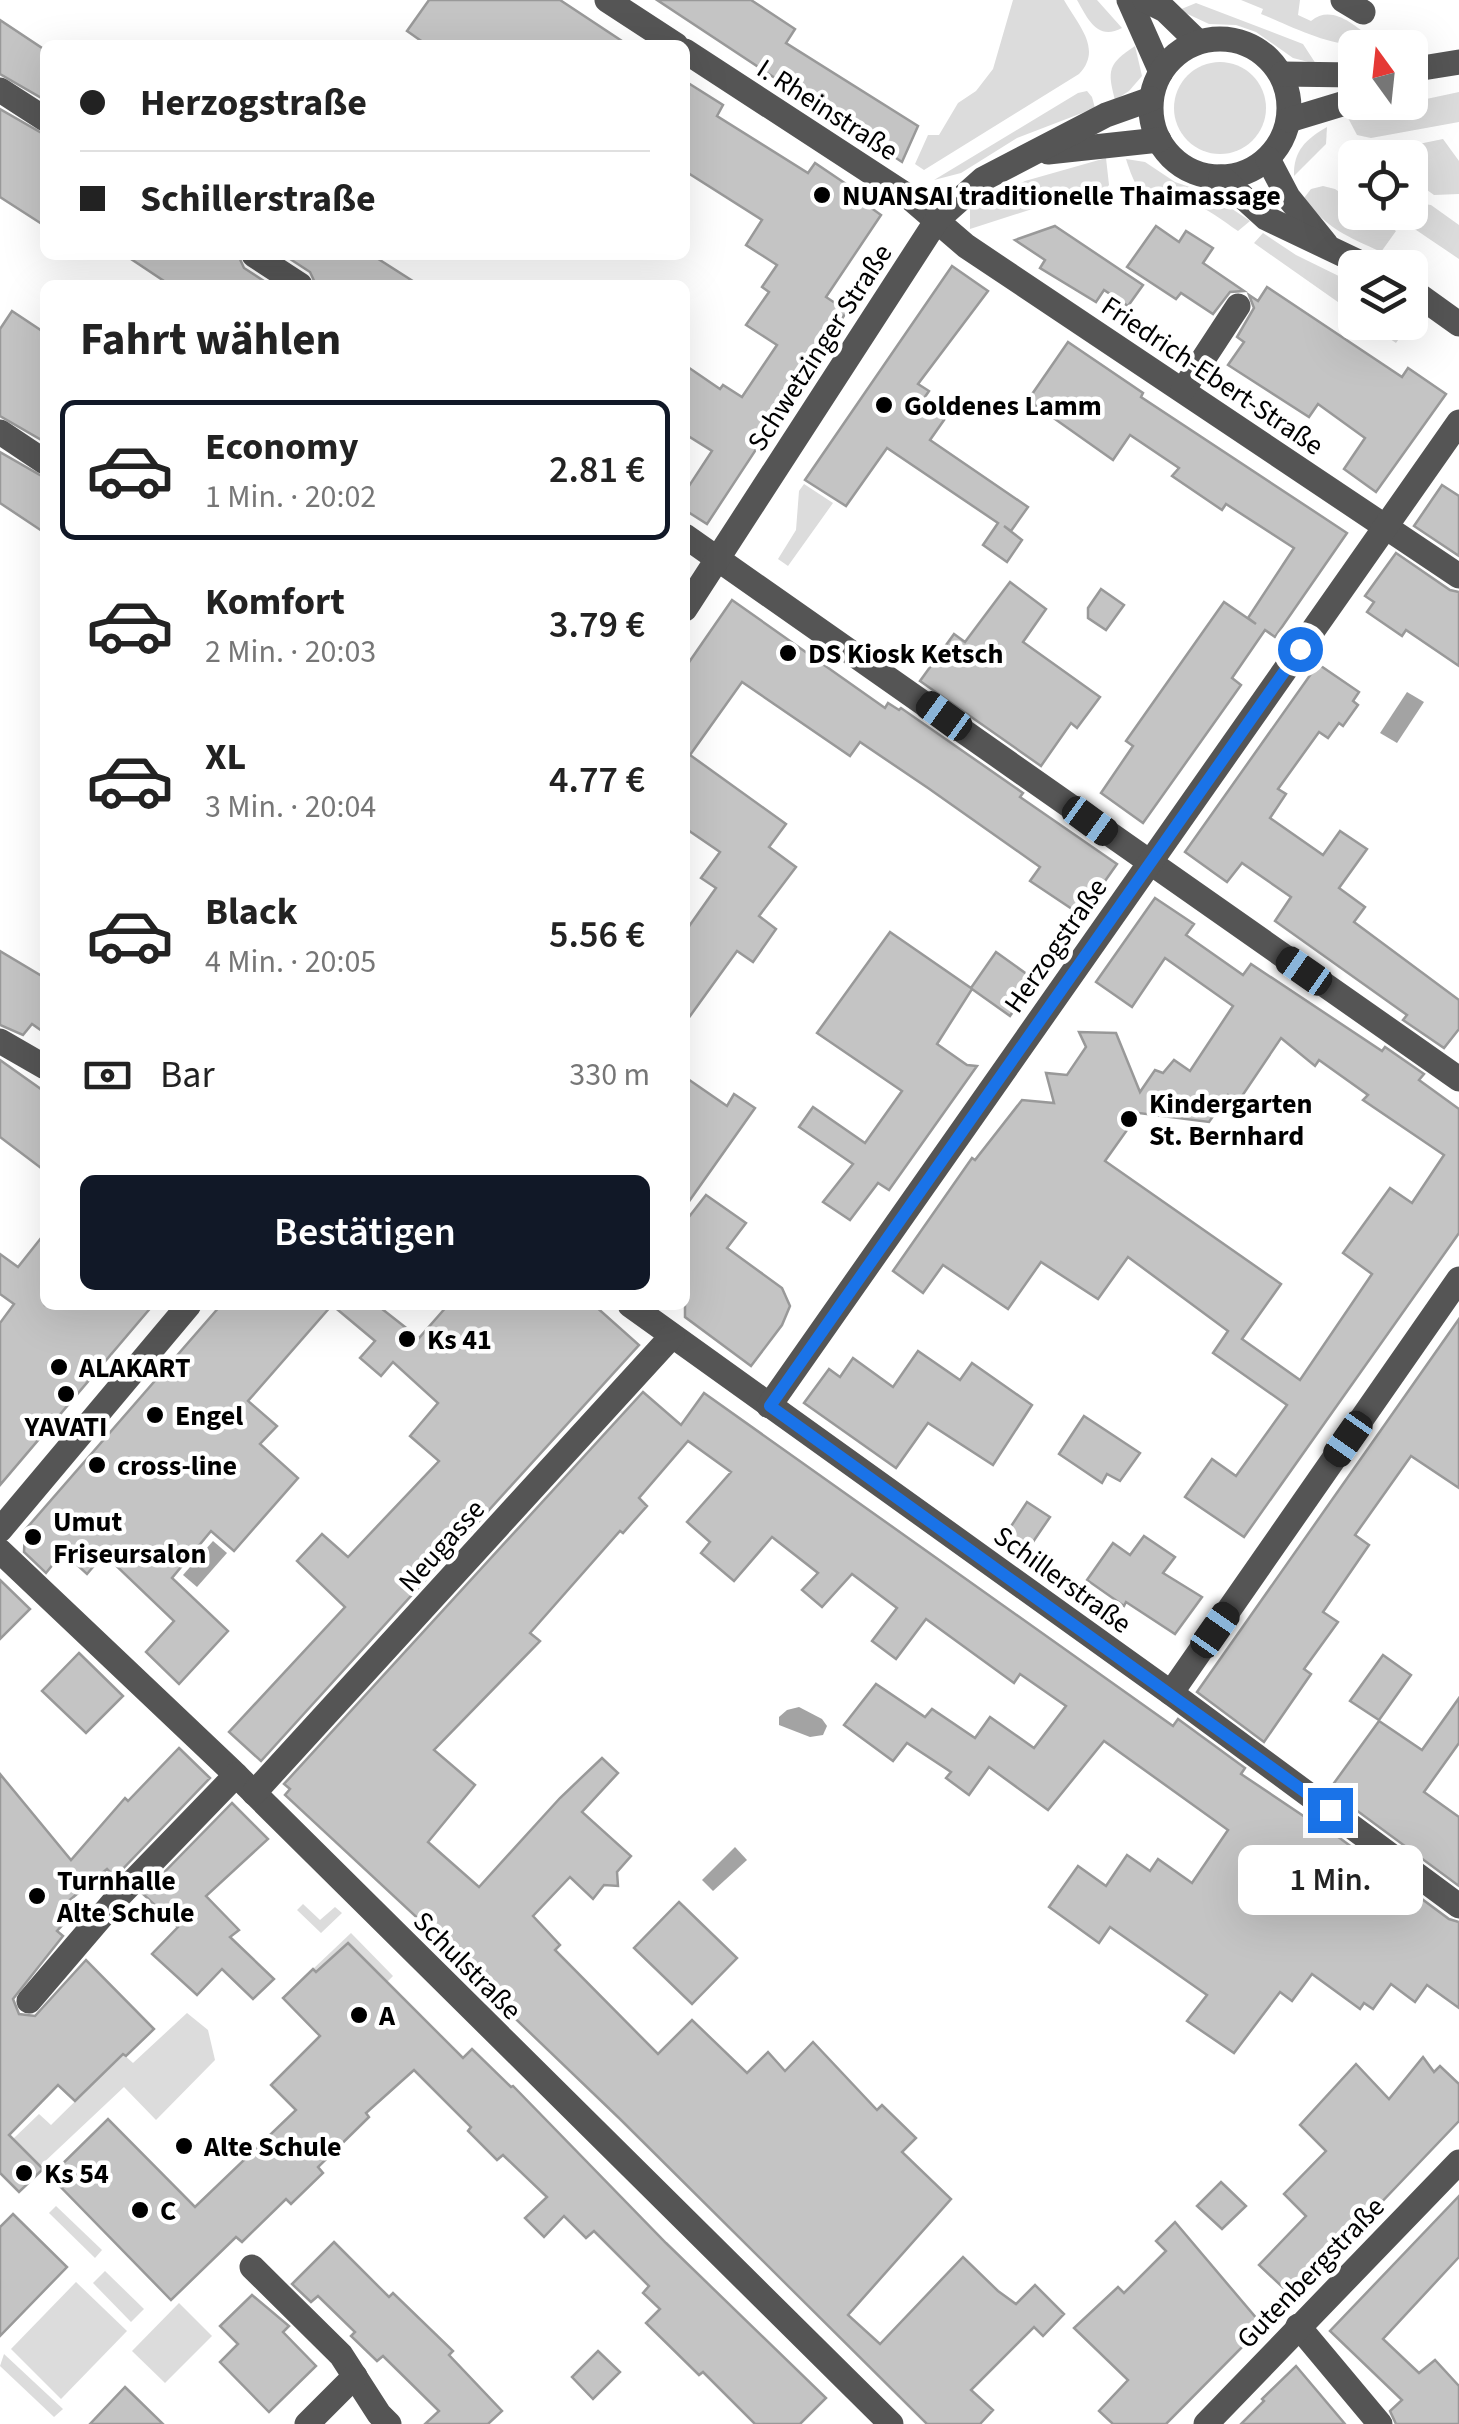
<!DOCTYPE html>
<html lang="de">
<meta charset="utf-8">
<style>
body{margin:0;font-family:"Source Sans 3",sans-serif;background:#f2f2f2;color:#222;height:100vh;display:flex;flex-direction:column;font-size:38px;white-space:nowrap}
*{box-sizing:border-box;margin:0}
p{font-size:32px;color:#767676}
.icon{flex:none;width:55px;height:55px;fill:none;stroke:currentColor;stroke-width:2;stroke-linecap:round;stroke-linejoin:round}
.map{position:relative;flex:1;overflow:hidden}
.details{position:absolute;left:40px;top:280px;width:650px;height:1030px;display:flex;flex-direction:column;background:#fff;border-radius:15px;box-shadow:0 10px 40px #0002}
.details>*{flex:none}
.guide{position:absolute;left:40px;top:40px;width:650px;height:220px;border-radius:15px;box-shadow:0 10px 40px #0002;display:grid;align-content:center;height:220px;padding:0 40px;background:#fff}
.needle{width:65px;rotate:345deg}
.tools{position:absolute;left:1338px;top:30px;display:grid;gap:20px}
.tools a{display:grid;place-items:center;width:90px;height:90px;border-radius:15px;background:#fff;box-shadow:0 10px 40px #0002;font-size:50px}
.end{position:absolute;width:45px;height:45px;margin:-22px;border:12px solid #1a73e8;background:#fff;box-shadow:0 0 0 5px #fff}
.from{border-radius:50%}
.bubble{position:absolute;height:70px;border-radius:15px;background:#fff;box-shadow:0 10px 40px #0002;font-size:32px;font-weight:600;line-height:70px;text-align:center}
.car{position:absolute;width:30px;height:60px;margin:-30px -15px;border-radius:12px;box-shadow:0 0 8px 2px #0007;background:linear-gradient(#222 24%,#8ab4d8 0 40%,#222 0 76%,#8ab4d8 0 86%,#222 0)}
.guide b{display:flex;align-items:center;gap:35px;height:95px;font-size:38px}
.guide b+b{border-top:2px solid #e0e0e0}
.guide i{width:25px;height:25px;background:#222}
ul{padding:0;list-style:none}
li{display:flex;align-items:center;gap:30px;height:140px;margin:0 20px 15px;padding:0 20px;border:5px solid transparent;border-radius:15px}
li div{flex:1}
li b{display:block;font-size:38px}
li em{font-style:normal;font-weight:600}
li.on{border-color:#111827}
li>.icon{width:90px;height:90px;stroke-width:1.5}
h2{padding:0 40px;font-size:45px;line-height:120px}
.pay{display:flex;align-items:center;gap:25px;height:110px;padding:0 40px;font-size:38px}
.pay p{margin-inline-start:auto}
.cta{display:flex;gap:20px;margin-top:auto;padding:20px 40px}
.cta a{flex:1;height:115px;border-radius:15px;background:#111827;color:#fff;font-size:40px;font-weight:600;line-height:115px;text-align:center}
.map>svg:first-child{display:block}
.green{fill:#dcdcdc}
.water{fill:#a3a3a3}
.building{fill:#c4c4c4;stroke:#999;stroke-width:2.5;fill-rule:evenodd}
.lines{fill:none;stroke-linecap:round;stroke-linejoin:round}
.minor{stroke:#555;stroke-width:25}
.route{stroke:#1a73e8;stroke-width:12}
.poi-dot{fill:#000;stroke:#fff;stroke-width:4}
.labels{text-anchor:middle;stroke-width:9;stroke-linejoin:round;paint-order:stroke}
.street-label{font-size:28px;fill:#000;stroke:#fff}
.poi-label{font-size:28px;font-weight:bold;fill:#000;stroke:#fff;text-anchor:start}
</style>
<div class="map">
<svg width="1459" height="2424" viewBox="0 0 1459 2424">
<rect width="100%" height="100%" fill="#fff"/>
<g class="green">
<path d="M1013,0h51c14,25 39,49 15,74l-155,96 -9,-6 13,-29h11l19,-32 18,-12 17,-22z"/>
<path d="M1077,0h20l25,28c-25,13 -34,-9 -45,-28z"/>
<path d="M1241,0h59l-2,15 13,6c20,-17 42,3 59,16 -18,22 -85,-14 -109,-23l2,-5z"/>
<polygon points="1196,3 1303,44 1316,64 1293,58 1256,32 1236,25 1209,24 1179,10"/>
<path d="M1135,46l7,30 -13,15 -14,9c-8,-30 -7,-36 20,-54z"/>
<circle cx="1220" cy="108" r="46"/>
<polygon points="1087,91 1092,97 1095,108 1017,138 961,173 934,180 1078,93"/>
<polygon points="1459,92 1459,122 1371,138 1357,135 1347,116"/>
<path d="M1327,127l-1,17 -32,32c-1,-25 12,-37 33,-49z"/>
<polygon points="1443,139 1459,161 1459,194 1434,195 1412,179 1410,181 1410,158 1360,156"/>
<polygon points="1106,158 1109,185 1101,195 1057,201 970,229 970,209 1025,181"/>
<path d="M1126,159l19,3 30,20 35,12 40,27 -12,10c-15,-10 -31,-23 -48,-29 -39,-16 -47,12 -64,-43z"/>
<path d="M1323,186l12,3 20,14v9l14,1 27,18 -15,21c-34,-16 -54,-23 -77,-54l7,-9z"/>
<polygon points="1410,202 1431,205 1459,225 1459,259 1391,213 1410,212"/>
<polygon points="1263,233 1296,255 1355,284 1355,314 1254,243"/>
<polygon points="1410,314 1414,317 1396,343 1367,323 1410,322"/>
<polygon points="804,484 833,503 788,566 778,559 796,530 799,491"/>
<polygon points="303,1904 320,1920 335,1907 342,1913 321,1933 297,1910"/>
<polygon points="351,1933 393,1976 387,1982 348,1943 316,1972 313,1969"/>
<polygon points="187,2013 208,2030 215,2060 156,2120 124,2087 40,2166 13,2139 39,2114 51,2125 123,2054 133,2063"/>
<polygon points="56,2206 102,2250 95,2258 49,2213"/>
<polygon points="105,2271 144,2309 131,2322 93,2283"/>
<polygon points="76,2282 127,2331 61,2399 11,2349"/>
<polygon points="179,2303 212,2336 165,2383 132,2351"/>
<polygon points="4,2354 63,2409 54,2417 0,2366"/>
</g>
<g class="water">
<polygon points="1407,692 1424,702 1397,743 1380,733"/>
<polygon points="213,1541 227,1553 197,1587 183,1575"/>
<polygon points="799,1707 822,1719 827,1726 823,1735 810,1737 779,1725 779,1717 787,1710"/>
<polygon points="735,1847 747,1860 713,1891 702,1880"/>
</g>
<g class="building">
<polygon points="429,0 560,0 628,45 427,45 407,31"/>
<polygon points="657,0 751,0 795,29 786,43 918,126 902,162"/>
<polygon points="0,20 45,50 45,100 0,74"/>
<polygon points="685,81 723,105 717,116 808,173 815,163 855,190 852,194 881,215 826,297 847,311 707,524 685,510 685,492 712,451 685,434 685,365 720,389 723,385 742,397 777,345 746,325 769,292 762,287 777,265 746,245 762,220 685,171"/>
<polygon points="0,109 45,135 45,226 0,197"/>
<polygon points="1055,226 1143,285 1128,306 1104,290 1096,302 1040,268 1045,260 1015,240"/>
<polygon points="1156,226 1179,242 1186,231 1213,248 1203,263 1244,291 1230,292 1213,314 1181,293 1176,299 1127,267"/>
<polygon points="125,255 238,255 244,268 270,285 170,285"/>
<polygon points="284,255 372,255 419,285 316,285 310,272"/>
<polygon points="952,266 988,291 918,384 929,391 920,404 944,420 930,440 1028,507 1011,531 1004,526 1022,540 1007,562 983,545 998,523 887,448 846,506 805,480"/>
<polygon points="1267,287 1402,377 1408,368 1446,394 1376,492 1344,469 1365,438 1318,404 1309,417 1228,365 1244,342 1237,337 1254,308 1249,295 1258,301"/>
<polygon points="12,311 45,333 45,442 0,416 0,329"/>
<polygon points="1068,342 1143,393 1141,397 1347,533 1275,637 1265,630 1232,678 1241,685 1143,823 1101,793 1133,746 1126,741 1224,602 1256,624 1248,618 1294,548 1226,504 1222,510 1172,476 1179,468 1130,435 1113,460 1028,400"/>
<polygon points="0,452 45,478 45,533 0,503"/>
<polygon points="1442,485 1459,496 1459,556 1414,526"/>
<polygon points="1396,553 1450,590 1459,592 1459,666 1406,630 1402,636 1367,612 1374,602 1365,596"/>
<polygon points="1010,582 1046,609 1023,642 1100,697 1077,728 1071,723 1041,766 920,681 954,634 965,642"/>
<polygon points="1101,589 1124,605 1106,630 1088,618 1088,608"/>
<polygon points="732,600 885,708 888,703 899,710 901,708 1023,793 1020,797 1117,864 1081,915 1030,881 1040,867 928,788 860,742 850,756 742,682 690,755 786,824 769,847 796,867 759,916 776,929 753,962 737,951 685,1023 685,932 716,888 701,878 720,852 685,828 685,668"/>
<polygon points="1318,664 1359,692 1353,701 1358,705 1343,726 1339,723 1328,738 1319,732 1278,789 1286,794 1270,818 1323,855 1340,831 1367,849 1339,888 1365,907 1354,922 1459,1000 1459,1029 1444,1048 1403,1020 1407,1015 1275,921 1291,897 1242,863 1227,882 1185,852"/>
<path d="M1155,898l39,26 -8,11 57,40 8,-11 131,87 3,-4 39,27 -5,6 40,29v124l-215,304 -59,-40 27,-38 24,17 51,-71 -74,-52 15,-22 -100,-74 -30,42 -57,-37 -33,47 -65,-44 -20,28 -30,-22 79,-113 3,2 47,-60 32,3 -8,-30 21,2 19,-28 -7,-15 37,1 24,59 15,-22 8,3 11,-13 16,11 43,-65 -68,-48 -33,49 -36,-25zM1281,1038l34,28 4,-6 49,35 -5,5 81,55 -32,48 -22,-15 -47,65 29,21 -72,106 -58,-41 39,-55 -176,-123 34,-48 70,9 19,-27 10,7z"/>
<polygon points="890,932 971,988 996,952 1035,980 1010,1016 972,989 937,1044 967,1065 977,1066 889,1190 878,1183 850,1220 823,1202 853,1164 799,1127 813,1107 865,1143 902,1091 817,1033"/>
<polygon points="0,951 45,978 45,1033 32,1024 23,1035 0,1025"/>
<polygon points="0,1060 45,1092 45,1171 0,1137"/>
<polygon points="685,1077 727,1106 734,1094 755,1108 685,1207"/>
<polygon points="706,1195 746,1223 727,1248 782,1288 790,1306 782,1325 751,1366 685,1317 685,1222"/>
<polygon points="45,1233 45,1305 153,1305 0,1485 0,1323 14,1304 0,1294 0,1254 18,1267"/>
<polygon points="221,1305 377,1305 419,1338 448,1305 594,1305 639,1345 261,1761 229,1732 345,1607 297,1561 322,1534 348,1557 439,1461 410,1436 438,1403 393,1362 381,1376 360,1358 375,1341 332,1305 248,1401 277,1426 260,1444 298,1478 234,1551 211,1531 172,1578 228,1631 179,1684 146,1652 174,1621 104,1554 87,1574 63,1552 46,1573 24,1552 25,1530"/>
<polygon points="1459,1319 1459,1488 1411,1456 1355,1535 1369,1545 1323,1612 1338,1622 1304,1669 1311,1674 1264,1742 1197,1692"/>
<polygon points="918,1351 960,1380 972,1363 1032,1405 993,1465 928,1423 896,1468 804,1403 829,1369 840,1377 853,1358 893,1387"/>
<polygon points="643,1392 681,1425 704,1393 1173,1726 1178,1719 1245,1768 1241,1774 1308,1819 1310,1816 1449,1919 1459,1922 1459,2008 1427,1985 1415,2002 1391,1984 1373,2009 1364,2003 1360,2009 1312,1974 1292,2001 1280,1992 1234,2053 1187,2021 1207,1995 1110,1927 1099,1943 1049,1907 1078,1866 1106,1886 1127,1855 1150,1871 1158,1859 1192,1883 1228,1830 1104,1741 1048,1810 989,1767 969,1795 946,1778 951,1772 907,1743 893,1761 844,1725 876,1684 925,1717 932,1709 975,1738 990,1717 1034,1748 1066,1706 1020,1674 1014,1683 926,1619 896,1659 872,1641 897,1608 852,1574 822,1607 802,1590 818,1573 772,1537 734,1581 701,1553 710,1542 687,1522 731,1472 688,1441 639,1498 647,1506 623,1533 620,1531 530,1633 540,1641 434,1750 475,1785 428,1842 479,1887 560,1798 602,1758 618,1773 582,1812 631,1856 617,1872 618,1886 604,1885 593,1899 570,1877 533,1916 560,1945 555,1950 658,2054 692,2020 747,2073 768,2052 785,2071 813,2042 877,2110 882,2105 916,2138 902,2152 951,2199 848,2315 880,2344 963,2257 998,2291 1016,2304 1035,2285 1064,2314 1043,2336 1034,2327 971,2390 993,2410 980,2424 927,2424 620,2119 449,1955 453,1951 285,1795 290,1789 284,1784"/>
<polygon points="1084,1416 1140,1453 1120,1481 1107,1474 1102,1483 1059,1454"/>
<polygon points="1027,1502 1050,1517 1022,1558 1000,1543"/>
<polygon points="1144,1536 1175,1557 1163,1573 1202,1597 1175,1634 1126,1602 1124,1606 1087,1580 1113,1543 1130,1555"/>
<polygon points="0,1580 30,1609 0,1639"/>
<polygon points="79,1653 123,1696 86,1733 42,1691"/>
<polygon points="1383,1655 1411,1675 1379,1720 1350,1701"/>
<polygon points="1459,1698 1459,1743 1424,1792 1459,1817 1459,1886 1329,1790 1379,1721 1422,1750"/>
<polygon points="179,1748 210,1778 115,1877 107,1869 59,1909 68,1919 57,1931 63,1936 13,1999 19,2014 35,2016 86,1960 154,2029 126,2056 123,2054 75,2101 58,2085 9,2135 43,2169 19,2192 0,2173 0,1774 71,1860 125,1798 128,1801"/>
<polygon points="232,1803 268,1839 206,1896 239,1930 230,1937 274,1979 253,1999 222,1969 197,1995 152,1954 178,1927 143,1894"/>
<polygon points="679,1902 737,1958 692,2004 634,1948"/>
<polygon points="348,1943 463,2058 472,2049 511,2087 513,2086 666,2243 826,2398 800,2424 755,2424 703,2372 699,2375 646,2323 660,2309 643,2293 649,2286 594,2231 586,2238 564,2216 544,2237 525,2218 547,2197 503,2155 497,2160 468,2131 471,2127 414,2070 366,2113 369,2117 318,2167 323,2173 291,2204 286,2199 242,2242 236,2237 171,2300 50,2176 108,2119 195,2207 296,2110 271,2085 320,2036 283,1998 313,1969 316,1972"/>
<polygon points="1423,2057 1434,2072 1440,2066 1459,2084 1459,2121 1292,2296 1259,2265 1306,2216 1284,2194 1326,2151 1300,2125 1356,2064 1389,2099"/>
<polygon points="1221,2182 1246,2206 1222,2229 1197,2206"/>
<polygon points="1459,2196 1459,2257 1383,2339 1419,2373 1435,2360 1459,2386 1459,2424 1396,2424 1390,2411 1402,2400 1330,2331"/>
<polygon points="13,2214 67,2267 0,2336 0,2227"/>
<polygon points="1175,2222 1263,2326 1166,2424 1113,2424 1099,2411 1128,2380 1074,2328 1118,2287 1124,2293 1166,2251 1156,2241"/>
<polygon points="334,2242 389,2297 393,2293 453,2351 449,2355 502,2411 488,2424 425,2424 439,2411 383,2356 377,2361 351,2336 355,2332 318,2296 311,2302 292,2284"/>
<polygon points="252,2295 289,2326 283,2332 316,2366 269,2412 220,2362 238,2344 220,2326"/>
<polygon points="598,2351 620,2372 593,2399 572,2377"/>
<polygon points="1296,2366 1345,2424 1241,2424 1264,2401 1262,2399"/>
<polygon points="125,2387 163,2424 90,2424"/>
</g>
<g class="lines">
<g class="minor">
<polyline points="607,0 676,45"/>
<polyline points="1129,0 1161,72"/>
<polyline points="1145,0 1165,10 1198,42"/>
<polyline points="1343,0 1363,12"/>
<circle cx="1220" cy="108" r="69"/>
<polyline points="685,51 909,197 966,246 1459,576"/>
<polyline points="1410,70 1459,62"/>
<polyline points="1282,74 1355,75"/>
<polyline points="0,90 45,119"/>
<polyline points="1289,120 1355,100"/>
<polyline points="1048,152 1159,140"/>
<polyline points="1268,159 1288,197 1326,244"/>
<polyline points="1221,177 1266,218 1371,268"/>
<polyline points="254,255 300,285"/>
<polyline points="1410,289 1459,324"/>
<polyline points="1183,390 1238,306"/>
<polyline points="0,432 45,462"/>
<polyline points="685,536 1459,1079"/>
<polyline points="685,609 937,220 983,179 1106,115 1151,99"/>
<polyline points="0,1041 45,1067"/>
<polyline points="630,1305 1171,1693 1459,1906"/>
<polyline points="769,1406 1459,422"/>
<polyline points="0,1530 189,1305"/>
<polyline points="0,1551 232,1771 891,2424"/>
<polyline points="1171,1693 1459,1279"/>
<polyline points="254,1793 672,1336"/>
<polyline points="29,2001 118,1897 236,1775"/>
<polyline points="252,2267 341,2355 379,2414 389,2424"/>
<polyline points="1298,2326 1380,2424"/>
<polyline points="307,2424 355,2376"/>
<polyline points="1206,2424 1459,2162"/>
</g>
</g>
<g class="lines">
<polyline class="route" points="1300,649 770,1406 1330,1810"/>
</g>
<g class="poi-dot">
<circle cx="822" cy="195" r="10"/>
<circle cx="884" cy="405" r="10"/>
<circle cx="788" cy="653" r="10"/>
<circle cx="1129" cy="1119" r="10"/>
<circle cx="407" cy="1339" r="10"/>
<circle cx="59" cy="1367" r="10"/>
<circle cx="66" cy="1394" r="10"/>
<circle cx="155" cy="1415" r="10"/>
<circle cx="97" cy="1465" r="10"/>
<circle cx="33" cy="1537" r="10"/>
<circle cx="37" cy="1896" r="10"/>
<circle cx="359" cy="2015" r="10"/>
<circle cx="184" cy="2146" r="10"/>
<circle cx="24" cy="2173" r="10"/>
<circle cx="140" cy="2210" r="10"/>
</g>
<g class="labels">
<g class="street-label">
<text transform="translate(828 109) rotate(33)" y="10">I. Rheinstraße</text>
<text transform="translate(819 347) rotate(-57)" y="10">Schwetzinger Straße</text>
<text transform="translate(1213 375) rotate(34)" y="10">Friedrich-Ebert-Straße</text>
<text transform="translate(1055 945) rotate(-55)" y="10">Herzogstraße</text>
<text transform="translate(441 1545) rotate(-48)" y="10">Neugasse</text>
<text transform="translate(1063 1579) rotate(36)" y="10">Schillerstraße</text>
<text transform="translate(468 1965) rotate(45)" y="10">Schulstraße</text>
<text transform="translate(1310 2272) rotate(-46)" y="10">Gutenbergstraße</text>
</g>
<g class="poi-label">
<text x="842" y="205">NUANSAI traditionelle Thaimassage</text>
<text x="904" y="415">Goldenes Lamm</text>
<text x="808" y="663">DS Kiosk Ketsch</text>
<text x="1149" y="1113">Kindergarten<tspan x="1149" dy="32">St. Bernhard</tspan></text>
<text x="427" y="1349">Ks 41</text>
<text x="79" y="1377">ALAKART</text>
<text x="175" y="1425">Engel</text>
<text x="66" y="1436" text-anchor="middle">YAVATI</text>
<text x="117" y="1475">cross-line</text>
<text x="53" y="1531">Umut<tspan x="53" dy="32">Friseursalon</tspan></text>
<text x="57" y="1890">Turnhalle<tspan x="57" dy="32">Alte Schule</tspan></text>
<text x="379" y="2025">A</text>
<text x="204" y="2156">Alte Schule</text>
<text x="44" y="2183">Ks 54</text>
<text x="160" y="2220">C</text>
</g>
</g>
</svg>
<div class="tools">
<a><svg class="needle" viewBox="-14 -14 28 28"><path d="M0-13l5 13h-10z" fill="#e53935"/><path d="M0 13l5-13h-10z" fill="#767676"/></svg></a>
<a><svg class="icon" aria-label="locate" viewBox="0 0 24 24"><circle cx="12" cy="12" r="6"/><path d="M12 2v4M12 18v4M2 12h4M18 12h4"/></svg></a>
<a><svg class="icon" aria-label="layers" viewBox="0 0 24 24"><path d="M12 4l9 5-9 5-9-5zM3 14l9 5 9-5"/></svg></a>
</div>
<i class="end from" style="left:1300px;top:649px"></i>
<i class="end" style="left:1330px;top:1810px"></i>
<div class="bubble" style="left:1238px;top:1845px;width:185px">1 Min.</div>
<i class="car" style="left:944px;top:716px;rotate:306deg"></i>
<i class="car" style="left:1090px;top:821px;rotate:126deg"></i>
<i class="car" style="left:1304px;top:971px;rotate:305deg"></i>
<i class="car" style="left:1348px;top:1439px;rotate:215deg"></i>
<i class="car" style="left:1215px;top:1630px;rotate:35deg"></i>
<div class="guide">
<b><i class="from"></i>Herzogstraße</b>
<b><i></i>Schillerstraße</b>
</div>
<section class="details">
<h2>Fahrt wählen</h2>
<ul>
<li class="on"><svg class="icon" aria-label="car" viewBox="0 0 24 24"><path d="M5 17H2v-5l4-1 3-4h7l3 4 3 1v5h-3M9 17h6M6 11h13"/><circle cx="7" cy="17" r="2"/><circle cx="17" cy="17" r="2"/></svg><div><b>Economy</b><p>1 Min. · 20:02</p></div><em>2.81 €</em></li>
<li><svg class="icon" aria-label="car" viewBox="0 0 24 24"><path d="M5 17H2v-5l4-1 3-4h7l3 4 3 1v5h-3M9 17h6M6 11h13"/><circle cx="7" cy="17" r="2"/><circle cx="17" cy="17" r="2"/></svg><div><b>Komfort</b><p>2 Min. · 20:03</p></div><em>3.79 €</em></li>
<li><svg class="icon" aria-label="car" viewBox="0 0 24 24"><path d="M5 17H2v-5l4-1 3-4h7l3 4 3 1v5h-3M9 17h6M6 11h13"/><circle cx="7" cy="17" r="2"/><circle cx="17" cy="17" r="2"/></svg><div><b>XL</b><p>3 Min. · 20:04</p></div><em>4.77 €</em></li>
<li><svg class="icon" aria-label="car" viewBox="0 0 24 24"><path d="M5 17H2v-5l4-1 3-4h7l3 4 3 1v5h-3M9 17h6M6 11h13"/><circle cx="7" cy="17" r="2"/><circle cx="17" cy="17" r="2"/></svg><div><b>Black</b><p>4 Min. · 20:05</p></div><em>5.56 €</em></li>
</ul>
<div class="pay"><svg class="icon" aria-label="cash" viewBox="0 0 24 24"><path d="M3 7h18v10H3z"/><circle cx="12" cy="12" r="2"/></svg>Bar<p>330 m</p></div>
<div class="cta"><a>Bestätigen</a></div>
</section>
</div>
